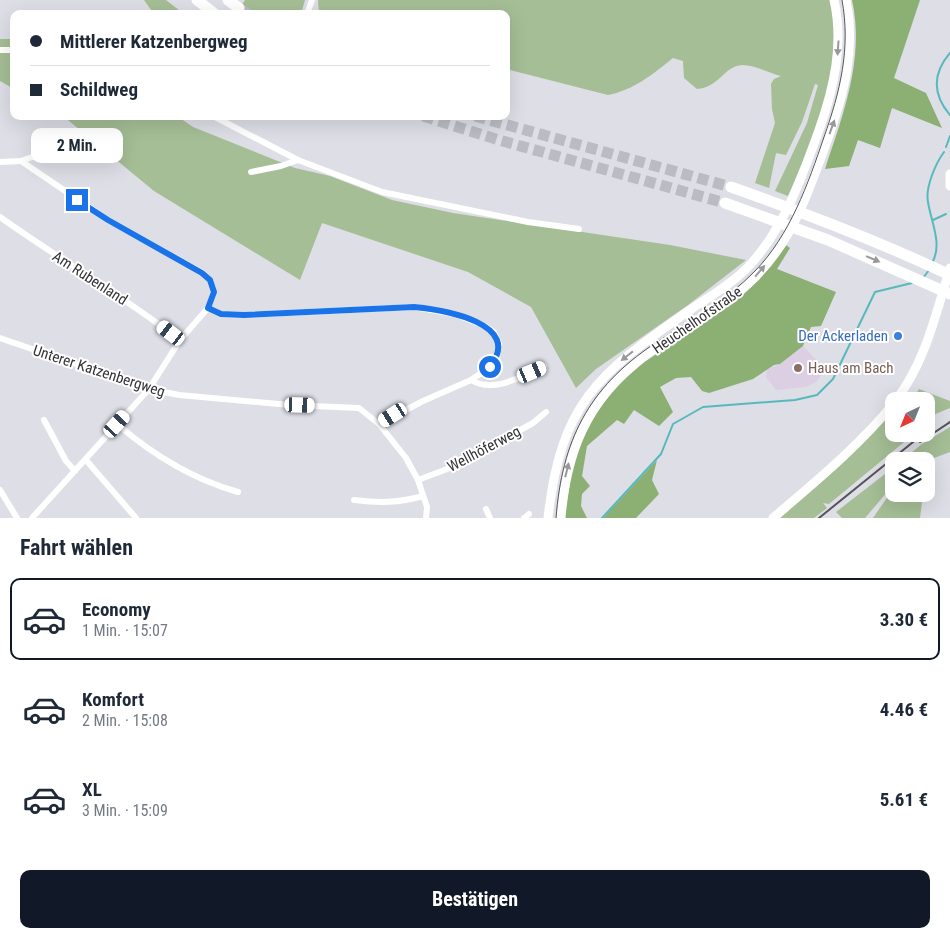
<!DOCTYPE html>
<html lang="de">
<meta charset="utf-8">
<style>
body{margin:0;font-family:"Roboto Condensed",sans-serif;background:#f2f2f3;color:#1f2937;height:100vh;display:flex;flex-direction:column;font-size:19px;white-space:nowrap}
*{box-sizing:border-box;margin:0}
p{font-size:16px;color:#747a83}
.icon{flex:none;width:28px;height:28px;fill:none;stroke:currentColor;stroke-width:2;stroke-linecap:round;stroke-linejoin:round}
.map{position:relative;height:518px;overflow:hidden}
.panel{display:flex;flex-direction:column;background:#fff;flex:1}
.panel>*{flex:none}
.top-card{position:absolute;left:10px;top:10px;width:500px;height:110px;border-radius:10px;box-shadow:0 5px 20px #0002;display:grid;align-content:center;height:110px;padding:0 20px;background:#fff}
.needle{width:32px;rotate:223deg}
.fabs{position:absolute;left:885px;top:392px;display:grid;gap:10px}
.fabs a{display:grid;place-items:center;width:50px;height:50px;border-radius:10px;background:#fff;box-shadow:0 5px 20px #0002;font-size:25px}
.end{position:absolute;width:22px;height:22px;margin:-11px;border:6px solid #1a73e8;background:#fff;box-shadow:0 0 0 2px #fff}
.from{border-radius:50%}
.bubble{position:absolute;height:35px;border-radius:10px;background:#fff;box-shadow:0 5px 20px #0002;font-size:16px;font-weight:700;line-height:35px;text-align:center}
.car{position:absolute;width:15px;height:30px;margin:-15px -8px;border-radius:6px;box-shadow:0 0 4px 1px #0007;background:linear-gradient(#fff 24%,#345 0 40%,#fff 0 76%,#345 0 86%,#fff 0)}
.top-card b{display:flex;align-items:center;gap:18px;height:48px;font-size:19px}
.top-card b+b{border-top:1px solid #e0e1e3}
.top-card i{width:12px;height:12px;background:#1f2937}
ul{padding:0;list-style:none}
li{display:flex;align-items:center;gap:15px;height:82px;margin:0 10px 8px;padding:0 10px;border:2px solid transparent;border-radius:10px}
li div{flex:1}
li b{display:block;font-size:19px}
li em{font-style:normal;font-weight:700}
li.selected{border-color:#111827}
li>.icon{width:45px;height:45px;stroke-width:1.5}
h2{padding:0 20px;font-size:22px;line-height:60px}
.button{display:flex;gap:10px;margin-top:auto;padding:10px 20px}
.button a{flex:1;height:58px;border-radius:10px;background:#111827;color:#fff;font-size:20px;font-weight:700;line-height:58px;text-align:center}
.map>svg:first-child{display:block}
.education{fill:#dccfe3}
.green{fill:#a5be95}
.forest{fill:#8caf73}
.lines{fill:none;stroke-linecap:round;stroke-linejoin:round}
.stream{stroke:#57b9bc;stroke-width:2}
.highway-tunnel{stroke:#bbbcc3;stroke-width:11;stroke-dasharray:11 5.5;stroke-linecap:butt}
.street{stroke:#fff;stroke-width:6}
.secondary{stroke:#fff;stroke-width:9}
.highway{stroke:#fff;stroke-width:11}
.tram{stroke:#545459;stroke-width:1}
.rail{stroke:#545459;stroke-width:2}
.oneway{fill:#99999b}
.route{stroke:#1a73e8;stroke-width:6}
.shop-dot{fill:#3f7fe0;stroke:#fff;stroke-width:2}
.education-dot{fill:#8d6e63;stroke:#fff;stroke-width:2}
.labels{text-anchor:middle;stroke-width:4;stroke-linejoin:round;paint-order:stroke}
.street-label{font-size:15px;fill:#333337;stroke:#fff}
.shop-label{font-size:15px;fill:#366cbe;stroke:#fff;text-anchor:end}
.education-label{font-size:15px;fill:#785e54;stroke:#fff;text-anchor:start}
</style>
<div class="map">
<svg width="950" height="518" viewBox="0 0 950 518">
<rect width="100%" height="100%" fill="#dddee6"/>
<polygon class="education" points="803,346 823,367 828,367 816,382 806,387 776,390 766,377 767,369 780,364"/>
<g class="green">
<polygon points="144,0 166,0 184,14 154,14"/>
<polygon points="245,0 305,0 301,14 236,14"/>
<path d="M318,0h513l5,46 -10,53 -24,70 -2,-1 -12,28 -13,-5 32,-68 11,-38 -3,-1 -13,38 -16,33 -10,-2 -7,35 -14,-5 20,-60 -3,-14 -1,-25 3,-5 7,-3c-13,-3 -26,-11 -39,-11 -18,1 -22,22 -45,24l-13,-11 -1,-17 -10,-3c-20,16 -39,32 -65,37l-102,-26v-55h-187z"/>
<polygon points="0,39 14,39 14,89 0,81"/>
<polygon points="63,116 177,116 193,127 295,168 330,176 392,200 453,213 670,245 746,260 688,305 596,369 576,388 531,307 468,272 322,223 300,280 154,191"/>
<polygon points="919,389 950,401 950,408 926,418 926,401 912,401"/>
<polygon points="886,417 894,420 894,434 905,434 909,438 829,504 823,503 827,508 814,518 780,518"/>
<polygon points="950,427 950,452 926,461 901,461 922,444"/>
<polygon points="894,467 894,484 865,518 842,518 836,512"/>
<polygon points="893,489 894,494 923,494 920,518 873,518"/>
</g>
<g class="forest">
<path d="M852,0h68l-26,78 32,15 16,35 -50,-20 -12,40 -22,-8 -9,26 -24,3c18,-54 40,-111 27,-169z"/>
<polygon points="786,245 790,248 777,269 836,292 821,326 811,327 803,346 780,364 774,365 753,379 709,393 702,391 691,377 676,378 660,387 673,412 659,426 634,410 624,424 617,420 587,446 582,476 590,486 582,494 581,506 587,518 564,518 575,454 599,407 613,389 643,363 735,302 759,280"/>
<polygon points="657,460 652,480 659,494 636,518 603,518"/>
</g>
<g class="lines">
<g class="stream">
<path d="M950,53c-18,21 -17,42 0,62"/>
<polyline points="946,147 950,136"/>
<polyline points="933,220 946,214"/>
<path d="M932,263c11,-19 -1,-41 -4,-61 -3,-15 8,-39 16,-50"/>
<polyline points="923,278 929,270"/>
<polyline points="602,518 661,454 673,424 703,407 795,400 817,395 833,379 875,292 912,283"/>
</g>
<g class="highway-tunnel">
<polyline points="239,8 248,14"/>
<polyline points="423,116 499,140 725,203"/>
<polyline points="475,116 731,187"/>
</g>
<g class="street">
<polyline points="307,14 312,0"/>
<polyline points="0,50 14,50"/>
<polyline points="213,116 298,160 382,192 528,222 579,229"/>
<polyline points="21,161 108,220 203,273 210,280 214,292 208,308 180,340 149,389 32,518"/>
<polyline points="0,162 21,161 32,157 73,157"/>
<polyline points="251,172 281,166 298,160"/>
<path d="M0,217c59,42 123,79 180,123"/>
<polyline points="208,308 221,314 244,315 414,307 454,314 483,325 494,332 499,344 497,357 490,367 471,380 423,401 379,424"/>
<polyline points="0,338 149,389 179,395 290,405 359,408 379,424 406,458 418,480 427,507 426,518"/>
<path d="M471,380c23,14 51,-4 73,-14"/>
<polyline points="44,420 66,461 75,471"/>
<path d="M117,424c36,31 75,55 121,68"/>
<polyline points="86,460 136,518"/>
<polyline points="418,480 455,466 533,423 546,412"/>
<polyline points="0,490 17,518"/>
<path d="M354,500c25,3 45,3 69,-4"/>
<polyline points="486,509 490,518"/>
<polyline points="524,518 529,514"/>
</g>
<g class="secondary">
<polyline points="950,174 950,186"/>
<path d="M895,401c30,-37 41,-88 55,-133"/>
<path d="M548,518c13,-115 49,-143 139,-206 21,-15 44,-27 61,-45 36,-38 54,-90 71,-137 15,-42 25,-86 15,-130"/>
<path d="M561,518c6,-76 32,-127 96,-171 35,-23 72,-42 101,-73 36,-37 52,-86 69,-133 17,-47 29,-92 19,-141"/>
<path d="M773,518c42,-36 86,-72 121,-115"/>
</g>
<g class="highway">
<polyline points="197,0 215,14"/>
<polyline points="228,0 239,8"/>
<path d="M731,187c74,26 147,54 219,88"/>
<polyline points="725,203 828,240 950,294"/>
</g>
<path class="tram" d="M556,518c6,-77 32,-130 98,-174 35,-23 72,-43 101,-73 35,-36 53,-87 69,-134 16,-45 27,-89 18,-137"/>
<g class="rail">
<polyline points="920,442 950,422"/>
<polyline points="819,518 923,434"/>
</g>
</g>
<defs><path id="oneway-solid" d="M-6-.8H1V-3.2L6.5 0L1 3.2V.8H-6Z" transform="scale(1.25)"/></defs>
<g class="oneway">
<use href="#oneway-solid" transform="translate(838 48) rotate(94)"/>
<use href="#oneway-solid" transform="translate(832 127) rotate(-70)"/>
<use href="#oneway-solid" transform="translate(873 259) rotate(23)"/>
<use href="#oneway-solid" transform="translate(760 271) rotate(-49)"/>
<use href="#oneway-solid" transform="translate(627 356) rotate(142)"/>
<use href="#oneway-solid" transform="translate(567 470) rotate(-76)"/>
</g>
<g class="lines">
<path class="route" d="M77,200l31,20 94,53 8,7 4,12 -6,16 13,6 23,1 170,-8c30,3 110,16 76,60"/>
</g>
<circle class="shop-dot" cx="898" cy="336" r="5"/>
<circle class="education-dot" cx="798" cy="368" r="5"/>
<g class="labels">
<g class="street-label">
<text transform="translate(90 278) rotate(33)" y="5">Am Rubenland</text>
<text transform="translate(697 320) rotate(-35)" y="5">Heuchelhofstraße</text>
<text transform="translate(99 371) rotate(18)" y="5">Unterer Katzenbergweg</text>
<text transform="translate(484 449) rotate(-28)" y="5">Wellhöferweg</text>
</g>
<g class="shop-label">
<text x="888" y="341">Der Ackerladen</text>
</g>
<g class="education-label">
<text x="808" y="373">Haus am Bach</text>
</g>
</g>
</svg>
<div class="fabs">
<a><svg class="needle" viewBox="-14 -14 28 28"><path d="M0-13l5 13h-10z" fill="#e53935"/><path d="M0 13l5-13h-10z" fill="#747a83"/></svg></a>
<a><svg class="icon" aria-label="layers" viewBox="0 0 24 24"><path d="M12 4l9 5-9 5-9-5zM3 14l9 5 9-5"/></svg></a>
</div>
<i class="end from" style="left:490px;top:367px"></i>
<i class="end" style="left:77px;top:200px"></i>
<div class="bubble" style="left:31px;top:128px;width:92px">2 Min.</div>
<i class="car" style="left:171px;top:333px;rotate:307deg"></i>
<i class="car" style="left:532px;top:372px;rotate:67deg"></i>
<i class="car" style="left:300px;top:405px;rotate:92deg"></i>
<i class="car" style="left:393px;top:415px;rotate:238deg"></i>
<i class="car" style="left:117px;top:424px;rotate:42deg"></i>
<div class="top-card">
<b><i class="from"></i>Mittlerer Katzenbergweg</b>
<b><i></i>Schildweg</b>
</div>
</div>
<section class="panel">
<h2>Fahrt wählen</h2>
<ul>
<li class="selected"><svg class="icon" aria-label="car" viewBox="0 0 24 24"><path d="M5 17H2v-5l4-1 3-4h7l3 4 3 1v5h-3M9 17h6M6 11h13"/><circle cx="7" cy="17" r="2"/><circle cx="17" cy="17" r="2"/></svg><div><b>Economy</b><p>1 Min. · 15:07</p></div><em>3.30 €</em></li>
<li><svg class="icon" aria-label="car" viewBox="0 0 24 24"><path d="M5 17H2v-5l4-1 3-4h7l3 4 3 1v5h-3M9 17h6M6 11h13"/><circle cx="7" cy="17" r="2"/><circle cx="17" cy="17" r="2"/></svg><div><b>Komfort</b><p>2 Min. · 15:08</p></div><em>4.46 €</em></li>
<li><svg class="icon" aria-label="car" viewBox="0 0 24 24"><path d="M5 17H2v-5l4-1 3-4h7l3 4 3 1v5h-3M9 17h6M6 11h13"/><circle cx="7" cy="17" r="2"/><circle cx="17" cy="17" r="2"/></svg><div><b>XL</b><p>3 Min. · 15:09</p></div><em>5.61 €</em></li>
</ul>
<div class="button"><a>Bestätigen</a></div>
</section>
